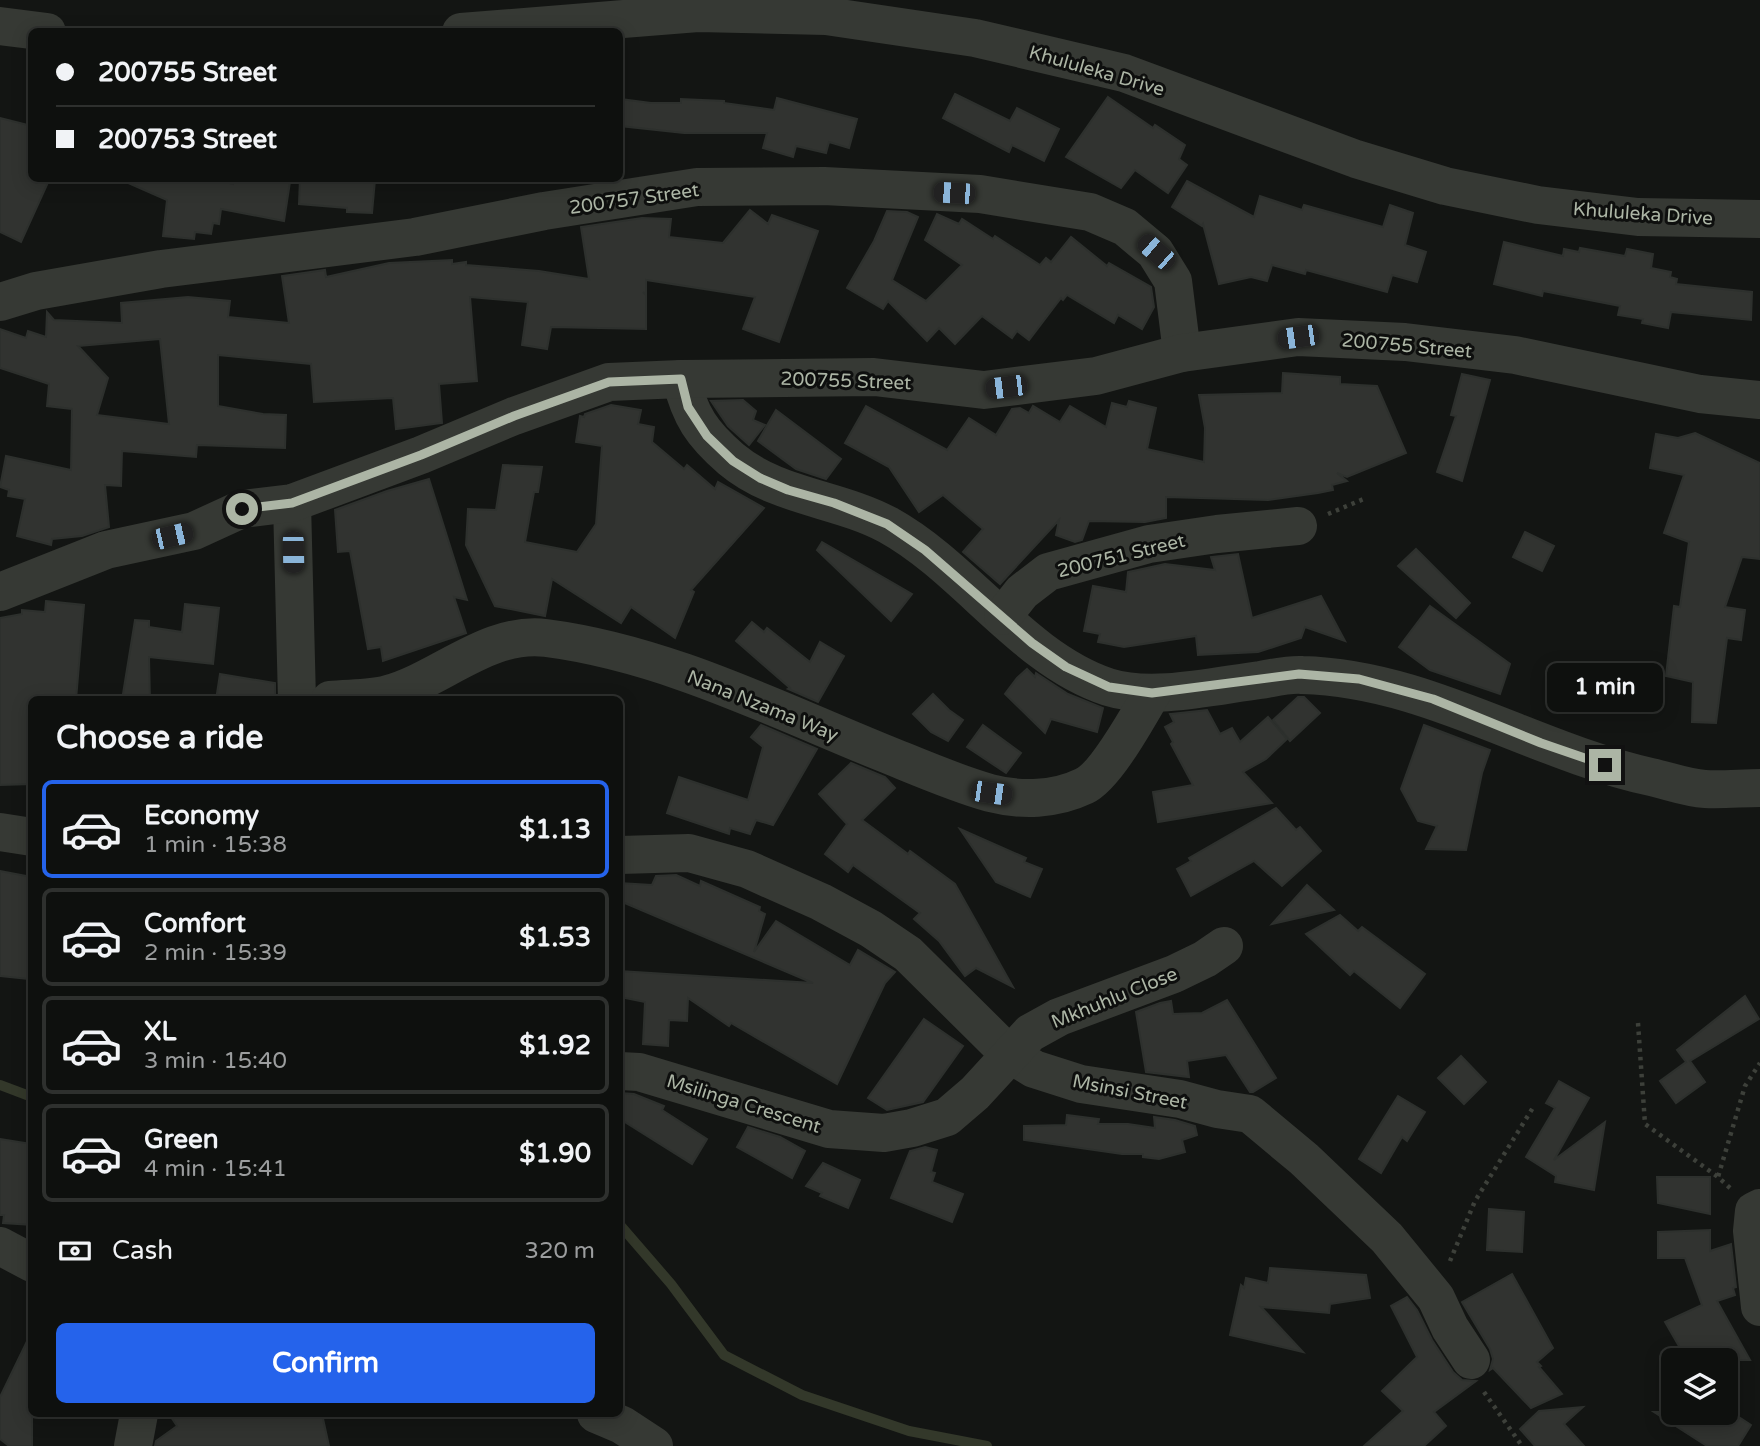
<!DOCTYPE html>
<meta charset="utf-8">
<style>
body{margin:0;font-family:"Varela Round",sans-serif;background:#1c1e1c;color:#f1f3f6;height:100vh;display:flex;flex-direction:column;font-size:26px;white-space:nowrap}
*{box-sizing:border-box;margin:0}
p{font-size:23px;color:#9b9d9e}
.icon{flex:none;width:38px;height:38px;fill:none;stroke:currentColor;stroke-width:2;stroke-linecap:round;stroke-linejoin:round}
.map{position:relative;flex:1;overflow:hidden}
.details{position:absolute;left:28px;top:696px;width:595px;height:721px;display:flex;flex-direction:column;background:#0e100e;border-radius:10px;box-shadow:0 4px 18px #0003,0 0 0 2px #2e302e}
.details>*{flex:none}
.top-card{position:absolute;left:28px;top:28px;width:595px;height:154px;border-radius:10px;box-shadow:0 4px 18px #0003,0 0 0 2px #2e302e;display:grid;align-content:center;height:154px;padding:0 28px;background:#0e100e}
.controls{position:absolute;left:1661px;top:1348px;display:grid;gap:14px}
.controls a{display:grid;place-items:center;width:77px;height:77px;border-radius:10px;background:#0e100e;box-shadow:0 4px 18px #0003,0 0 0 2px #2e302e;font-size:35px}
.end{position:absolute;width:32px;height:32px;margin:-16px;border:9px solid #acb5a5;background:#111;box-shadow:0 0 0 4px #111}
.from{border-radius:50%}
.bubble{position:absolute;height:49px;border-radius:10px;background:#0e100e;box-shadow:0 4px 18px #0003,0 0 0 2px #2e302e;font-size:23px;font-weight:700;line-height:49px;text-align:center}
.car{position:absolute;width:21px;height:42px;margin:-21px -10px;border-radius:9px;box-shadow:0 0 5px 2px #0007;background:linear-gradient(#222 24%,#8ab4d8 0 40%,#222 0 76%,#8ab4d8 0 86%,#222 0)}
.top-card b{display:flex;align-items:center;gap:24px;height:66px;font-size:26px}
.top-card b+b{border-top:2px solid #2e302e}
.top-card i{width:18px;height:18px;background:#f1f3f6}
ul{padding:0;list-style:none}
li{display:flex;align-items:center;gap:21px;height:98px;margin:0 14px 10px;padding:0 14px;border:4px solid #2e302e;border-radius:10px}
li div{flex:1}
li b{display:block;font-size:26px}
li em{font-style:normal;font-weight:700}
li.on{border-color:#2563eb}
li>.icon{width:63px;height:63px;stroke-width:1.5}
h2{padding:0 28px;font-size:32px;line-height:84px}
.pay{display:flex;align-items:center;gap:18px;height:77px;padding:0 28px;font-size:26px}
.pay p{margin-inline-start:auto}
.cta{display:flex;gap:14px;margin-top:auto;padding:14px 28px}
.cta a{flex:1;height:80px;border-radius:10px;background:#2563eb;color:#fff;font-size:28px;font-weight:700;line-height:80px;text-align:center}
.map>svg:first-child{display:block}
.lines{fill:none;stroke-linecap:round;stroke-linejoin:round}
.stream{stroke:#33382a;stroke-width:10}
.building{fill:#313330;stroke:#2d302d;stroke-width:2;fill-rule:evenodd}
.path{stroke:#3d403a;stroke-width:4.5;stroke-dasharray:3.5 5;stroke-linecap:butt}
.minor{stroke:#363934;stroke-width:38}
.route{stroke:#acb5a5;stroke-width:9}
.labels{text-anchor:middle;stroke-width:6;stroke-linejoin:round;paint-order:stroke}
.street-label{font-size:19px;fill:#acb5a5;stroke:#0e0f0e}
</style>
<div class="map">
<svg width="1760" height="1446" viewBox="0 0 1760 1446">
<rect width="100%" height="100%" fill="#131513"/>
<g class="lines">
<g class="stream">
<polyline points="0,1085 32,1097"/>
<polyline points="620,1225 671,1284 724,1355 802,1395 909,1431 987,1446"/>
</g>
</g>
<g class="building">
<polygon points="955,94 1010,121 1017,108 1059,129 1044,161 1012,145 1009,152 943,118"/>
<polygon points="1108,97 1153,128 1155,125 1185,145 1179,159 1187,165 1168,193 1135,170 1121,188 1066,157"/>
<polygon points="777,98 857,119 849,148 829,142 826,153 796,146 793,157 763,148 767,133 684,133 620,126 620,99 651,103 681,103 681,99 724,101 724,103 774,110"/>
<polygon points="0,118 32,126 32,178 50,178 21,242 0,232"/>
<polygon points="117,178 210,178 233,184 234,178 267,178 290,182 284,221 221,209 219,224 213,223 211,234 195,232 194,239 163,236 167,200"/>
<polygon points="300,178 375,180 372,213 347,212 347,208 299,204"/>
<polygon points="1187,181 1254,217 1260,196 1302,210 1304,205 1383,227 1390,205 1413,213 1405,245 1426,252 1417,282 1392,275 1387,292 1306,270 1305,274 1272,265 1267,281 1251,277 1219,284 1203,224 1202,226 1172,207"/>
<path d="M750,210l18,14 4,-9 46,16 -39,111 -36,-13 12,-32 -109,-17v14l-3,-2 3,3v34l-95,-2 -4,22 -25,-4 6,-43 -58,-5 7,84 -38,3 3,39 -46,6 -3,-31 -79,4 -3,-38 -93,-9v51l45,8 23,1 -1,33 -88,-3 -1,12 -74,-6 -1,35 -16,-1 4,42 -27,9 -30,3 -1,6 -34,-9 8,-37 -17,-3 1,-6 -9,-3 6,-31 65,14 1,-61 -25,-3 2,-22 -49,-16v-39l26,9 2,-7 18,6 1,-25 7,8 68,3 -1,-20 67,-6 42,4 -2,16 61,6 -7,-47 43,-6 1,7 63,-14 63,-3v4l14,-2v3l73,6 50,8 -8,-52 61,-9 29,1 -2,18 54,6zM160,339l9,85 -72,-9 11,-37 -30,-32z"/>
<polygon points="887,211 907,212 918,217 892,280 926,301 962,265 925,240 937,214 959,224 962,219 993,239 995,236 1040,265 1046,258 1051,262 1071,237 1107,266 1109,263 1151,287 1154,307 1142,329 1118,315 1114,323 1067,295 1063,300 1061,298 1029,340 1017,331 1012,338 982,316 955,344 939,328 927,341 888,301 883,309 847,288 874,241"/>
<polygon points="1504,242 1563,256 1564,249 1579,252 1580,248 1625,256 1627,249 1653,254 1651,268 1671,272 1670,277 1677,279 1676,284 1752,292 1751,320 1671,312 1668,328 1642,323 1643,319 1618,315 1620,306 1543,291 1542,296 1494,284"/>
<polygon points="1283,373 1340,377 1340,384 1377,386 1406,453 1347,477 1337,473 1347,481 1332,485 1333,490 1318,493 1268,500 1166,497 1166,518 1145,522 1089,521 1082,540 1075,542 1056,535 1059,520 1000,584 963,552 983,529 943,495 919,512 889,467 845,443 866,406 947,450 969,418 996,435 1012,409 1020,408 1029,413 1033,406 1060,422 1070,406 1106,427 1112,403 1127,407 1129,401 1156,408 1147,449 1204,462 1205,428 1199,395 1282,393"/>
<polygon points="1462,374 1490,380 1462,481 1437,472 1456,416 1451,415"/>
<polygon points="743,400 756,411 753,420 765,425 749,445 728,426 711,401"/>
<polygon points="611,405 641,410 638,424 654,427 652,442 684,469 687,465 715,489 718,482 764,508 691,590 694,592 675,638 631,607 621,623 552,579 545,616 495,606 466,545 468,509 496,510 503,465 542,467 538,492 534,492 525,542 577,552 596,524 602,446 576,442 580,416 584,417 585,414"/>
<polygon points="776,410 841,459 826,479 796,469 758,441"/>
<polygon points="1695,433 1760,463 1760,559 1742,557 1725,607 1745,610 1741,640 1727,638 1716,723 1692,722 1693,682 1666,676 1674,606 1680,607 1689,542 1664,533 1684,475 1650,468 1656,434 1678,438"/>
<polygon points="429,479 467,600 454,597 466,633 383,661 381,647 368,649 350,551 338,552 335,510 387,491"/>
<polygon points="1525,532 1554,546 1542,571 1513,557"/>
<polygon points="822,542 912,594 891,621 817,550"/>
<polygon points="1416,549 1470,603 1456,618 1398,566"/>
<polygon points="1238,554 1252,618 1321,596 1345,641 1305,627 1301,638 1258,652 1198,655 1196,636 1124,647 1098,642 1100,634 1084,631 1093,586 1126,592 1128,572 1165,564 1215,570 1211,557"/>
<polygon points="46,601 84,605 76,700 32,700 32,784 0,785 0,618 22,614 22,610 45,612"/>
<polygon points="185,604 219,608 213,664 149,657 150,700 122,700 135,620 149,621 149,627 182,632"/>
<polygon points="1430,606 1510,664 1500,694 1430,670 1399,647"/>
<polygon points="752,622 764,632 767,628 810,662 820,642 844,656 818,702 788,689 790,688 736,641"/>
<polygon points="1027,669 1035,677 1036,673 1068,694 1103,708 1097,732 1051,719 1045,733 1005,694 1017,678"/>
<polygon points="220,674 275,683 275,700 216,700"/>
<polygon points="933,694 949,710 963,720 948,741 931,732 913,714"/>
<polygon points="1298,697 1304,697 1320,713 1290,741 1273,720"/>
<polygon points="1207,710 1220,734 1232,728 1240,742 1268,717 1287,739 1266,759 1243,772 1272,803 1158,822 1153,792 1193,785 1171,744 1173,742 1165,727 1174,722 1170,714"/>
<polygon points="761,725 817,749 773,825 756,820 750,834 730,828 729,834 667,813 679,777 748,800 763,747 751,737"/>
<polygon points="983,725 1021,753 1006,773 967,747"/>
<polygon points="1424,725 1490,750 1482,773 1466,850 1426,849 1437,826 1418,821 1401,789"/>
<polygon points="851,763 885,777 895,788 862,820 908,854 910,851 955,884 1013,987 976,968 965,976 939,941 914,919 920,913 853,865 848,872 825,854 847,824 819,794"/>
<polygon points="1276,808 1296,830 1300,827 1321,851 1282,886 1254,861 1191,896 1177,869 1191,861 1189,858"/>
<polygon points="960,829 1026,858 1024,862 1042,869 1030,897 996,882"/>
<polygon points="0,871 32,877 32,963 28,979 0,976"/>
<polygon points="676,875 700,886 701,881 760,907 759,911 765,914 754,952 776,921 850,965 858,950 895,972 885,983 837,1084 731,1023 729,1026 688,998 687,1021 669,1020 668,1046 643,1044 645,1002 620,997 620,971 813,983 620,901 620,883 652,885 656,876"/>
<polygon points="1307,885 1334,910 1272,924"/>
<polygon points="1340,915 1358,931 1362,927 1425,974 1400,1008 1354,971 1350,975 1306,934"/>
<polygon points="1745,996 1759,1019 1690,1061 1705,1082 1676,1103 1660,1081 1686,1062 1677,1050"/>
<polygon points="1227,1000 1276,1078 1253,1092 1250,1092 1226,1055 1187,1061 1189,1077 1146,1072 1136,1012 1160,1003 1171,1001 1173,1014 1202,1013"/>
<polygon points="924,1019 963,1046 923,1102 887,1110 868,1098"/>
<polygon points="1461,1056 1486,1082 1464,1104 1438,1078"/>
<polygon points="1559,1081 1589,1098 1554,1160 1605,1122 1594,1190 1555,1182 1556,1176 1526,1157 1555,1108 1546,1103"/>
<polygon points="620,1093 634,1094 664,1106 662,1110 707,1139 692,1164 620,1119"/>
<polygon points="1398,1096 1425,1112 1407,1141 1402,1137 1381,1173 1359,1159"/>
<polygon points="1067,1115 1099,1119 1098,1124 1128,1124 1155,1128 1154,1117 1175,1120 1195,1126 1197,1135 1182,1140 1185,1152 1159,1159 1143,1157 1143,1154 1122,1154 1024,1140 1024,1126 1066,1125"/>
<polygon points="748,1127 780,1137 805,1151 792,1178 737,1147"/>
<polygon points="0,1139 32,1144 32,1225 3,1223 4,1215 0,1215"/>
<polygon points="925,1147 937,1150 931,1172 935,1173 932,1182 963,1194 952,1222 891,1198 910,1151"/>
<polygon points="823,1163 860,1180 848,1208 820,1196 822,1193 806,1186"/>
<polygon points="1657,1177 1710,1177 1710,1214 1658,1203"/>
<polygon points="1489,1209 1524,1212 1522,1252 1487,1250"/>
<polygon points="1710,1230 1710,1251 1731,1244 1736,1287 1733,1288 1735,1295 1717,1301 1750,1360 1687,1360 1665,1322 1702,1305 1685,1258 1658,1258 1658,1232"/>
<polygon points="1270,1268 1366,1275 1370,1298 1330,1304 1329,1313 1261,1307 1303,1352 1230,1335 1241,1285 1244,1288 1246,1278 1268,1283"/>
<polygon points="1512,1274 1553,1348 1537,1362 1541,1366 1539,1367 1562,1394 1531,1408 1493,1368 1490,1370 1493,1359 1490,1349 1462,1302"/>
<polygon points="1407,1297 1417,1310 1432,1340 1453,1372 1462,1380 1476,1381 1434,1412 1446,1426 1424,1446 1364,1446 1403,1411 1382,1391 1417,1357 1391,1306"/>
<polygon points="32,1331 32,1446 9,1446 0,1439 0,1397"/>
<polygon points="1583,1407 1564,1424 1584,1446 1535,1446 1520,1429 1539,1411"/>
<polygon points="1654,1412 1731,1412 1751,1425 1738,1446 1707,1446"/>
<polygon points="169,1414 322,1414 329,1446 155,1446 156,1441 177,1426"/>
</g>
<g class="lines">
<g class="path">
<polyline points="1328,514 1366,498"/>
<polyline points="1638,1023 1645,1124 1718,1177"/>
<polyline points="1730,1188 1718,1177 1745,1086 1760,1063"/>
<polyline points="1450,1261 1475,1201 1534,1106"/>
<polyline points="1484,1392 1522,1446"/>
</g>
<g class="minor">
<polyline points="0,26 47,32"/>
<polyline points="461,32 698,13 826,16 975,38 1124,73 1356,159 1445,186 1538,205 1638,217 1760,219"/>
<polyline points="0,302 36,291 161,269 415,237 544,211 697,187 824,186 980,194 1090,212 1125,227 1155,252 1173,281 1182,353"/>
<path d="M681,379c9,37 21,55 50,80 45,38 107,39 157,66 78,43 135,134 220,162 44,14 106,-1 152,-7 13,-2 28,-6 42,-5 124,3 230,76 349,102 18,4 36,11 54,12 18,1 37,-1 55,-1"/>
<polyline points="292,503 297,700"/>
<polyline points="0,592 106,550 194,531 242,509 292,503 421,455 514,416 609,382 681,379 874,377 984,390 1096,376 1182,353 1298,337 1405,342 1515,355 1700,394 1760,400"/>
<polyline points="1003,616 1022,592 1048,572 1149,544 1217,534 1298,526"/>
<path d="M330,700c19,-2 41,-1 58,-6 54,-15 99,-63 158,-56 117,15 227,70 335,114 35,14 73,31 109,41 31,8 65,7 94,-7 22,-10 55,-71 68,-93"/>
<polyline points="0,832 32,837"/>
<polyline points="620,855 689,853 747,869 821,902 871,929 908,954 1008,1053 1034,1069 1081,1084 1180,1099 1217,1109 1250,1114 1304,1159 1387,1238 1436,1298 1450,1328 1471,1360"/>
<polyline points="620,1071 639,1072 829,1129 884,1133 912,1128 947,1117 975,1093 1030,1033 1059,1017 1174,974 1205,959 1224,946"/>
<polyline points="1760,1208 1754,1211 1752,1231 1760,1307"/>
<polyline points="0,1246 32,1263"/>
<polyline points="596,1414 622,1425 654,1446"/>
<polyline points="133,1446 139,1414"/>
</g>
</g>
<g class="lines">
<polyline class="route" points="242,509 292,503 421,455 514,416 609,382 681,379 688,407 707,436 733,461 760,478 788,490 834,503 887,524 925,550 1032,643 1066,667 1109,687 1152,693 1299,674 1359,679 1433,699 1541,743 1605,765"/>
</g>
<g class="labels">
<g class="street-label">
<text transform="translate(1097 70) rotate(16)" y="7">Khululeka Drive</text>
<text transform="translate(634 198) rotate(-8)" y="7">200757 Street</text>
<text transform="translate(1643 213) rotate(4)" y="7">Khululeka Drive</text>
<text transform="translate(1407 345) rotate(5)" y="7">200755 Street</text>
<text transform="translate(846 380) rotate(2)" y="7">200755 Street</text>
<text transform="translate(1121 555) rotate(-14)" y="7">200751 Street</text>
<text transform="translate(763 705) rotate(22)" y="7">Nana Nzama Way</text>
<text transform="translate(1114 997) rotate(-22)" y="7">Mkhuhlu Close</text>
<text transform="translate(1130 1091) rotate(11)" y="7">Msinsi Street</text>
<text transform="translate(744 1103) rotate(17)" y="7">Msilinga Crescent</text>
</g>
</g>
</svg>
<div class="controls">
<a><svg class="icon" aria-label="layers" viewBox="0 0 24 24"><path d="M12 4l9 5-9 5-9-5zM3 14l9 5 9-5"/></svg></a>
</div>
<i class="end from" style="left:242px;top:509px"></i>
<i class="end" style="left:1605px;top:765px"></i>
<div class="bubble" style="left:1547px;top:663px;width:116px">1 min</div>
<i class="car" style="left:954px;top:193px;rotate:273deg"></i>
<i class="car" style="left:1156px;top:252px;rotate:311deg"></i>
<i class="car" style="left:1298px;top:337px;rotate:262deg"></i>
<i class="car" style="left:1006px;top:387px;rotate:263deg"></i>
<i class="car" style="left:172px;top:536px;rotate:77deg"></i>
<i class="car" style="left:293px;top:552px;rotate:179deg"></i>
<i class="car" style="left:991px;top:793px;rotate:98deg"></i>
<div class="top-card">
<b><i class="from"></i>200755 Street</b>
<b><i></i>200753 Street</b>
</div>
<section class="details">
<h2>Choose a ride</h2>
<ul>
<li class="on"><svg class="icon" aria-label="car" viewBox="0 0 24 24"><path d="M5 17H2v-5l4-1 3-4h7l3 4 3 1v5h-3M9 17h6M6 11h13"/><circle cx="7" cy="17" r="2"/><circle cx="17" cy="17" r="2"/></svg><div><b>Economy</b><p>1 min · 15:38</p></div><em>$1.13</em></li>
<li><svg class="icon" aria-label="car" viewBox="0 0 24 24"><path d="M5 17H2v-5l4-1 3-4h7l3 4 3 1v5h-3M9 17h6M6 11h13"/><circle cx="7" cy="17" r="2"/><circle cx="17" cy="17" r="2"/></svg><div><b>Comfort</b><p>2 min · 15:39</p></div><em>$1.53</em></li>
<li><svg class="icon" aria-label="car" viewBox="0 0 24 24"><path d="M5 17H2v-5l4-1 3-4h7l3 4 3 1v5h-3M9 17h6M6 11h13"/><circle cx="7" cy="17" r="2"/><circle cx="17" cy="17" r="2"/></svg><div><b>XL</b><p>3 min · 15:40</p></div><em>$1.92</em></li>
<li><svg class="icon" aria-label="car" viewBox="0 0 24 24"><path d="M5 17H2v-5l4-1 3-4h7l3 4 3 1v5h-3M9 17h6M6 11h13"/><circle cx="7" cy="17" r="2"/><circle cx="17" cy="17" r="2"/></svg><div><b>Green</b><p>4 min · 15:41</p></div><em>$1.90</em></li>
</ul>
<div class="pay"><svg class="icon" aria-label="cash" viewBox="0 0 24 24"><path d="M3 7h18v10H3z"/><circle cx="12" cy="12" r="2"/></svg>Cash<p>320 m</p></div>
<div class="cta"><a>Confirm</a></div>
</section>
</div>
